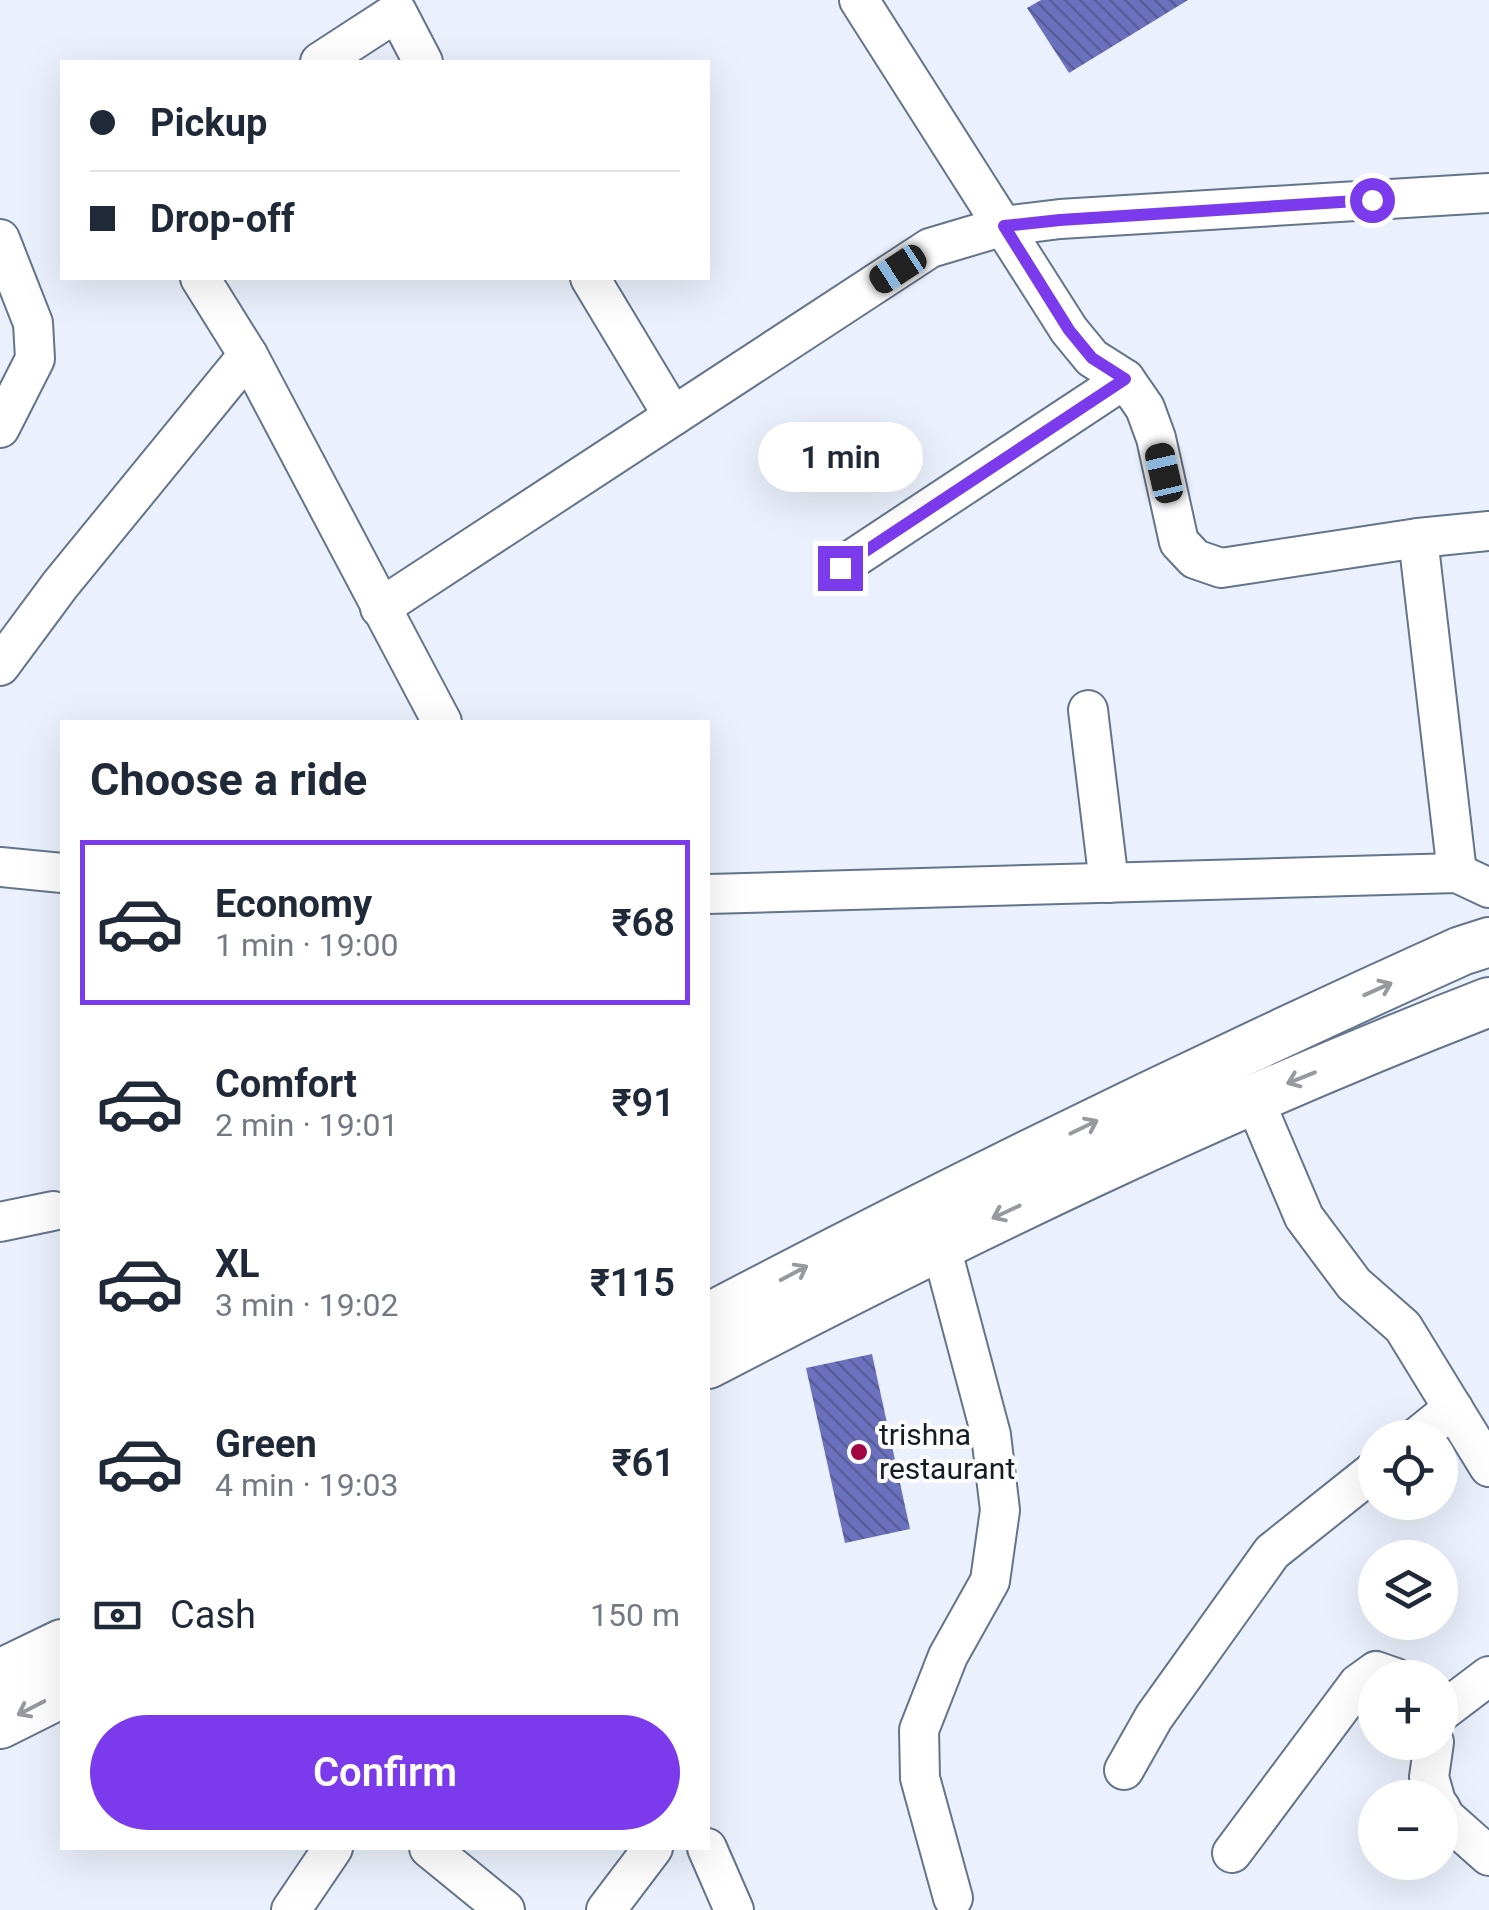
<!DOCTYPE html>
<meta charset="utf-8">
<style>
body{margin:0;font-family:Roboto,sans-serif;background:#f2f2f3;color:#1f2937;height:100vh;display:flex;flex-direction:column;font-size:38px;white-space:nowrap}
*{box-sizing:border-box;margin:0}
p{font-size:32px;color:#747a83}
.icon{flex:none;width:55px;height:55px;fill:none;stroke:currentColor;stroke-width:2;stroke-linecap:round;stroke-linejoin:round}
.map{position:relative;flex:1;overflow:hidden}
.sheet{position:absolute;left:60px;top:720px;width:650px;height:1130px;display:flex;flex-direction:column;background:#fff;border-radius:0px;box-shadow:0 10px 40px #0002}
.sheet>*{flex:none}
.hud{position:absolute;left:60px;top:60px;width:650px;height:220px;border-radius:0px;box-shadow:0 10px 40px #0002;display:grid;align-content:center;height:220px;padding:0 30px;background:#fff}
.buttons{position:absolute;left:1358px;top:1420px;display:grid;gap:20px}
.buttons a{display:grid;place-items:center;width:100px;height:100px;border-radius:50%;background:#fff;box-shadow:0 10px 40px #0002;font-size:50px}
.end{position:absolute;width:45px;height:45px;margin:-22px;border:12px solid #7c3aed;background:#fff;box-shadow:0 0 0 5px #fff}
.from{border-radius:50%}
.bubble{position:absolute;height:70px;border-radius:35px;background:#fff;box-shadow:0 10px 40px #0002;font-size:32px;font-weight:600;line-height:70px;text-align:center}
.car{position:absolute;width:30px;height:60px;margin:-30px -15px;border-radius:12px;box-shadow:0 0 8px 2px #0007;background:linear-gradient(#222 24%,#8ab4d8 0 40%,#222 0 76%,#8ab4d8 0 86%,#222 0)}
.hud b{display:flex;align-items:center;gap:35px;height:95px;font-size:38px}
.hud b+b{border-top:2px solid #e0e1e3}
.hud i{width:25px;height:25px;background:#1f2937}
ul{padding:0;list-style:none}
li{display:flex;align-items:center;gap:30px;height:165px;margin:0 20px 15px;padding:0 10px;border:5px solid transparent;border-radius:0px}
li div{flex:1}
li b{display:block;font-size:38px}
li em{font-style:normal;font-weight:600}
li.active{border-color:#7c3aed}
li>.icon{width:90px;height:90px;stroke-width:1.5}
h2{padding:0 30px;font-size:45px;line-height:120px}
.pay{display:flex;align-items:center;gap:25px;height:110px;padding:0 30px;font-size:38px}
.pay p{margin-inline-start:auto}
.primary-button{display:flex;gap:20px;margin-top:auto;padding:20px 30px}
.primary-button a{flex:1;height:115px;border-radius:60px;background:#7c3aed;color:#fff;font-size:40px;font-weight:600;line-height:115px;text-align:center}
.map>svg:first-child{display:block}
.building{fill:url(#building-back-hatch)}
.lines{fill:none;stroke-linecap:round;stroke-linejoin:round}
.minor-casing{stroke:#64748b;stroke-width:42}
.major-casing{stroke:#64748b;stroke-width:52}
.minor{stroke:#fff;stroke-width:38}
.major{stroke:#fff;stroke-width:48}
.oneway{stroke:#96999d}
.route{stroke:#7c3aed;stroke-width:12}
.poi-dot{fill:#a10542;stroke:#fefefe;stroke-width:4}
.labels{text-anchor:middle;stroke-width:8;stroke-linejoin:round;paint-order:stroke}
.poi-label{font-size:30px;fill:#151c25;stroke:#fefefe;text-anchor:start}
</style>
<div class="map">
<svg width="1489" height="1910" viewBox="0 0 1489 1910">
<defs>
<pattern id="building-back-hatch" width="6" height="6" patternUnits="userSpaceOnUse" patternTransform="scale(2.5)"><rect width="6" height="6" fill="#6c71be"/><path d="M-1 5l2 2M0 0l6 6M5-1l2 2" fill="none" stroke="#585c9a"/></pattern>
</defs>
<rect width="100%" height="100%" fill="#eaf1fc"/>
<g class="building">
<polygon points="1041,0 1188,0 1069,73 1027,8"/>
<polygon points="872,1354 910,1529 845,1543 806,1368"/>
</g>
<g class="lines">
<defs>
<g id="minor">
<polyline points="859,0 1069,330 1092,358 1125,379 1145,408 1156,438 1179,542 1195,559 1221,568 1418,538 1489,531"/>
<polyline points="320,62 397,12 423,62"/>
<polyline points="0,239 33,323 35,359 0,428"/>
<polyline points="200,278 248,355 442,722"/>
<polyline points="590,278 673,416"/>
<polyline points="1418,538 1457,873"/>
<polyline points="839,568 1125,379"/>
<polyline points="380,608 930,248 1004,226 1060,219 1489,193"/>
<polyline points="0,666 60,585 248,355"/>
<polyline points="1088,710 1109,883"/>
<polyline points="0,867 62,873"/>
<polyline points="708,894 1457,873 1489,888"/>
<polyline points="1253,1097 1304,1217 1354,1284 1403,1327 1489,1467"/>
<polyline points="0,1222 53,1211"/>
<polyline points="940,1243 991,1435 1000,1510 990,1581 948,1656 919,1730 920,1778 953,1898"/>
<polyline points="1416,1438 1453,1408"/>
<polyline points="1440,1713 1489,1676"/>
<polyline points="1434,1742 1429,1777 1435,1798"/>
<polyline points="1124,1770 1154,1717 1272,1552 1375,1470"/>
<polyline points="1440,1807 1445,1817 1489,1856"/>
<polyline points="429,1848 505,1910"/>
<polyline points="707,1848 734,1910"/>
<polyline points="1232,1853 1358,1684 1376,1671 1396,1678"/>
<polyline points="291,1910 333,1848"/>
<polyline points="606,1910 653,1848"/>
</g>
<g id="major">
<path d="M708,1318c247,-130 498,-252 753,-367l28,-9"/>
<path d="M708,1364c255,-133 512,-258 781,-362"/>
<polyline points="0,1674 62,1644"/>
<polyline points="0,1724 62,1693"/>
</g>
</defs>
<use href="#minor" class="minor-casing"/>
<use href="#major" class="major-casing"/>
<use href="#minor" class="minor"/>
<use href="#major" class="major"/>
</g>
<defs><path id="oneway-shaft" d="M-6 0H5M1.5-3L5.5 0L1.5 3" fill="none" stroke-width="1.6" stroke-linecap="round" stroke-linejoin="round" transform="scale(2.5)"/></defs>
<g class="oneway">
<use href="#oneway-shaft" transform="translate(1378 989) rotate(-24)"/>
<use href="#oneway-shaft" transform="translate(1301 1078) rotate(158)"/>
<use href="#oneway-shaft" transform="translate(1084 1127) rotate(-26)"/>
<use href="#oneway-shaft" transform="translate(1006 1212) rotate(155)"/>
<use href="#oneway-shaft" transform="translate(794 1273) rotate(-28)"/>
<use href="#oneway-shaft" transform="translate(31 1708) rotate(153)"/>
</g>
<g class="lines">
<polyline class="route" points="840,568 1125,379 1092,358 1069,330 1004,226 1060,220 1372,200"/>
</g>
<circle class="poi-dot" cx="859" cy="1452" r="10"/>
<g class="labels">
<g class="poi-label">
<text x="879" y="1445">trishna<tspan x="879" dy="34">restaurant</tspan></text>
</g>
</g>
</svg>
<div class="buttons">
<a><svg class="icon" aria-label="locate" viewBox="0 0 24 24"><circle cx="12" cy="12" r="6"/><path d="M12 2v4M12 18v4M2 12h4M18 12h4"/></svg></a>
<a><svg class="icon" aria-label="layers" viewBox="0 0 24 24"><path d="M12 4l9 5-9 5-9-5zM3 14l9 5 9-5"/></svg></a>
<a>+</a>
<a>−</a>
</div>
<i class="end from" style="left:1372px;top:200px"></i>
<i class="end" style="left:840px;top:568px"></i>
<div class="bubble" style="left:758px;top:422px;width:165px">1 min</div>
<i class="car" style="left:898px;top:269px;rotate:237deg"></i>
<i class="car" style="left:1164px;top:473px;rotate:347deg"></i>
<div class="hud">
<b><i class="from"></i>Pickup</b>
<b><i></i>Drop-off</b>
</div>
<section class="sheet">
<h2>Choose a ride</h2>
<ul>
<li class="active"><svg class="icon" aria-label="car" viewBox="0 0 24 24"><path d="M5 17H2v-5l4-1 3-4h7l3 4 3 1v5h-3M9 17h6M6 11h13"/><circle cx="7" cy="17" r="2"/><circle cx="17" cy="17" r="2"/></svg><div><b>Economy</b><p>1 min · 19:00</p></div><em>₹68</em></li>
<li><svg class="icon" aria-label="car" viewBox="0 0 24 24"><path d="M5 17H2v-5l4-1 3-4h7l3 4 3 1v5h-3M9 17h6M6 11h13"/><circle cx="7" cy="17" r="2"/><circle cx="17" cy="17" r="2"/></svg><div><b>Comfort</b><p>2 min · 19:01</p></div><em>₹91</em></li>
<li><svg class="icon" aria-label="car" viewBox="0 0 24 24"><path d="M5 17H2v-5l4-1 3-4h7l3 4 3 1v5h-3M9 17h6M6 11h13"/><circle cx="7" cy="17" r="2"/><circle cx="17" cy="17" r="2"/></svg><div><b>XL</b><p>3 min · 19:02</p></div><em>₹115</em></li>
<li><svg class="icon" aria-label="car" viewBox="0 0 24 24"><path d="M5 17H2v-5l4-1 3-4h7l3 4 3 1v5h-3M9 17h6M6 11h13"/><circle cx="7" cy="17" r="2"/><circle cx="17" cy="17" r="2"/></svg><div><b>Green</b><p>4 min · 19:03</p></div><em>₹61</em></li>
</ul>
<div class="pay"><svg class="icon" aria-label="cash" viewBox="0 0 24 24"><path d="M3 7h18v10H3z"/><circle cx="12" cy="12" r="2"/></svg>Cash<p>150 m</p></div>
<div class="primary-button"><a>Confirm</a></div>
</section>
</div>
